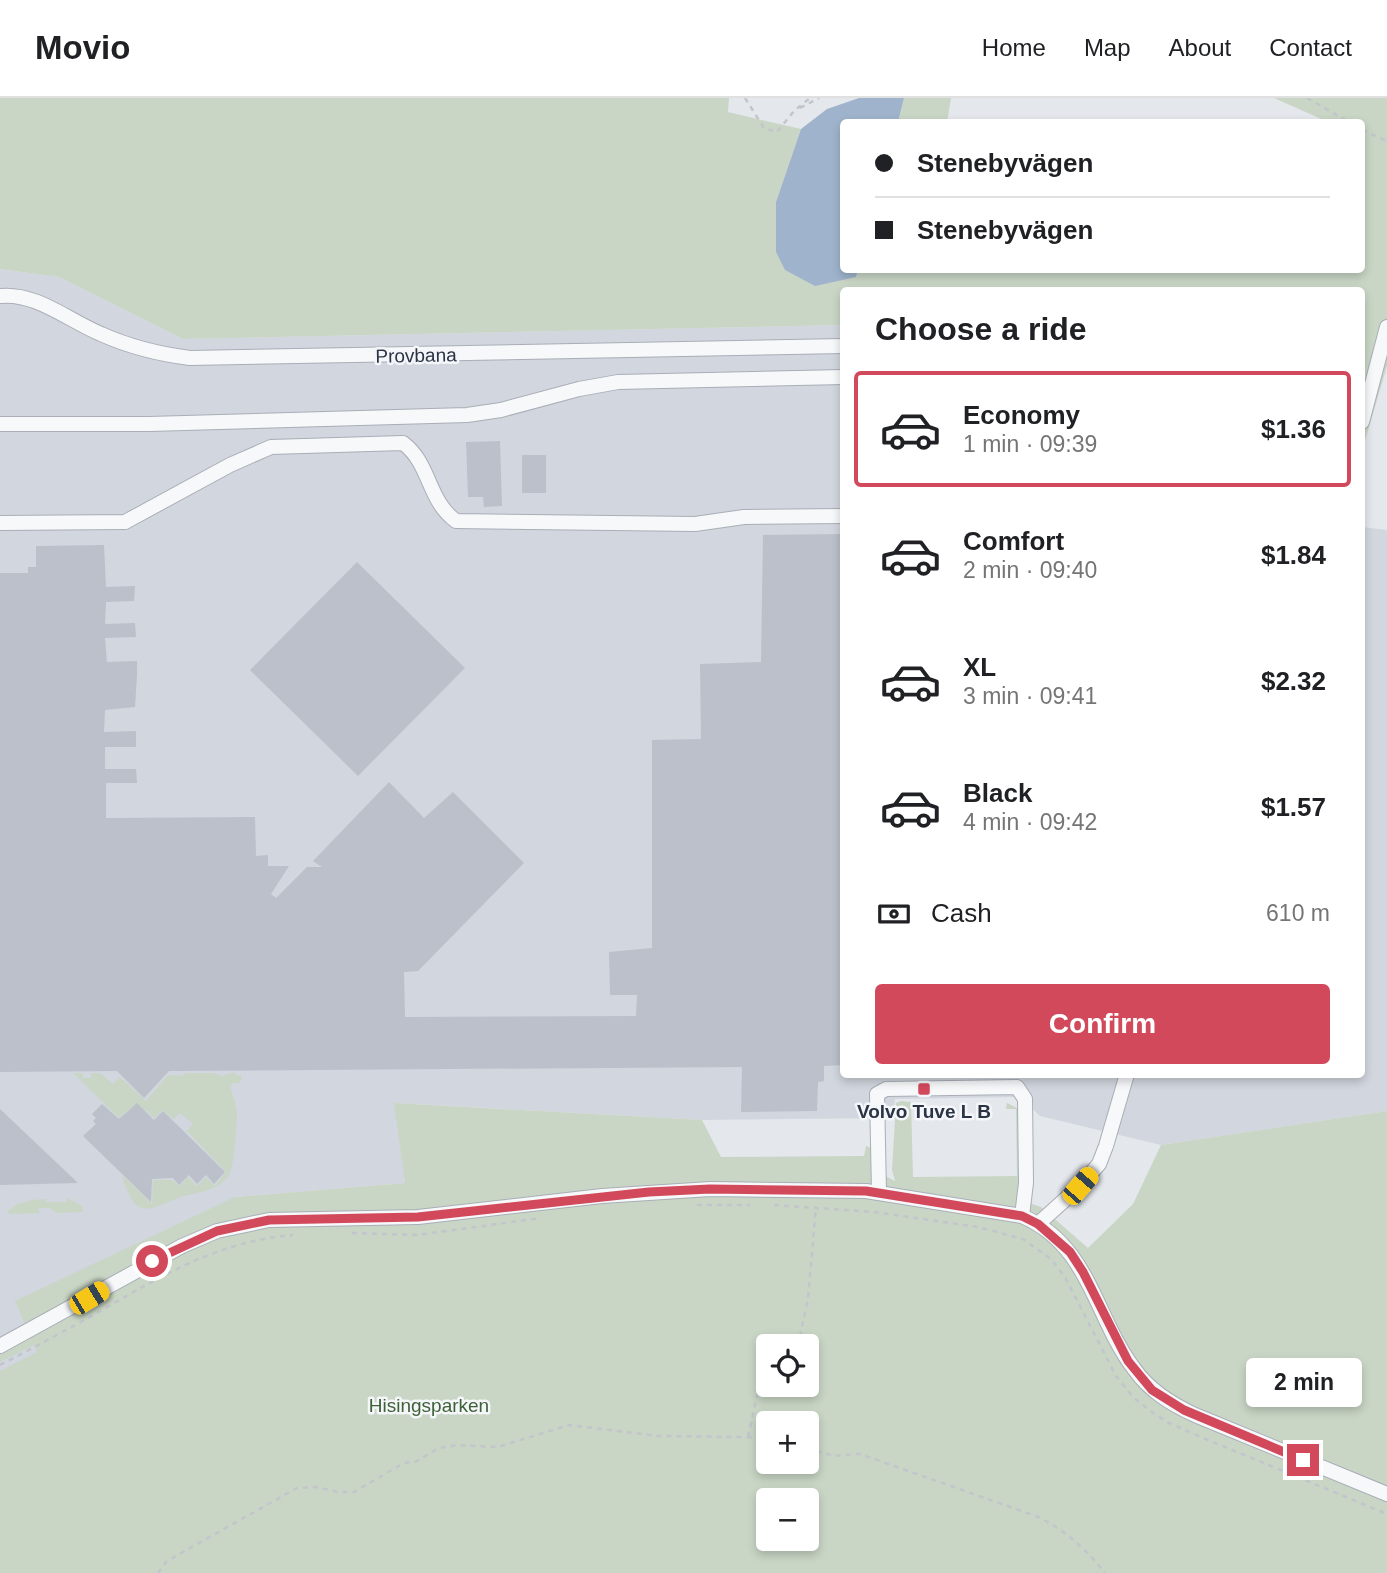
<!DOCTYPE html>
<meta charset="utf-8">
<style>
body{margin:0;font-family:Arial,sans-serif;background:#f6f6f6;color:#202124;height:100vh;display:flex;flex-direction:column;font-size:26px;white-space:nowrap}
*{box-sizing:border-box;margin:0}
p{font-size:23px;color:#757577}
.icon{flex:none;width:38px;height:38px;fill:none;stroke:currentColor;stroke-width:2;stroke-linecap:round;stroke-linejoin:round}
.map{position:relative;flex:1;overflow:hidden}
.sheet{position:absolute;left:840px;top:189px;width:525px;height:791px;display:flex;flex-direction:column;background:#fff;border-radius:7px;box-shadow:0 4px 10px #0003}
.sheet>*{flex:none}
.guide{position:absolute;left:840px;top:21px;width:525px;height:154px;border-radius:7px;box-shadow:0 4px 10px #0003;display:grid;align-content:center;height:154px;padding:0 35px;background:#fff}
.tools{position:absolute;left:756px;top:1236px;display:grid;gap:14px}
.tools a{display:grid;place-items:center;width:63px;height:63px;border-radius:7px;background:#fff;box-shadow:0 4px 10px #0003;font-size:35px}
.end{position:absolute;width:32px;height:32px;margin:-16px;border:9px solid #d1495b;background:#fff;box-shadow:0 0 0 4px #fff}
.from{border-radius:50%}
.bubble{position:absolute;height:49px;border-radius:7px;background:#fff;box-shadow:0 4px 10px #0003;font-size:23px;font-weight:700;line-height:49px;text-align:center}
.car{position:absolute;width:21px;height:42px;margin:-21px -10px;border-radius:9px;box-shadow:0 0 5px 2px #0007;background:linear-gradient(#f5c518 24%,#345 0 40%,#f5c518 0 76%,#345 0 86%,#f5c518 0)}
.guide b{display:flex;align-items:center;gap:24px;height:66px;font-size:26px}
.guide b+b{border-top:2px solid #e0e0e0}
.guide i{width:18px;height:18px;background:#202124}
ul{padding:0;list-style:none}
li{display:flex;align-items:center;gap:21px;height:116px;margin:0 14px 10px;padding:0 21px;border:4px solid transparent;border-radius:7px}
li div{flex:1}
li b{display:block;font-size:26px}
li em{font-style:normal;font-weight:700}
li.current{border-color:#d1495b}
li>.icon{width:63px;height:63px;stroke-width:1.5}
h2{padding:0 35px;font-size:32px;line-height:84px}
.pay{display:flex;align-items:center;gap:18px;height:77px;padding:0 35px;font-size:26px}
.pay p{margin-inline-start:auto}
.action{display:flex;gap:14px;margin-top:auto;padding:14px 35px}
.action a{flex:1;height:80px;border-radius:7px;background:#d1495b;color:#fff;font-size:28px;font-weight:700;line-height:80px;text-align:center}
header{display:flex;align-items:center;gap:42px;box-sizing:border-box;height:98px;padding:0 35px;background:#fff;border-bottom:2px solid #e0e0e0}
header strong{font-size:33px}
nav{display:flex;gap:38px;margin-inline-start:auto;font-size:24px}
.map>svg:first-child{display:block}
.built{fill:#d2d6de}
.green{fill:#c9d6c5;fill-rule:evenodd}
.water{fill:#9fb4cc}
.building{fill:#bbc0ca}
.lines{fill:none;stroke-linecap:round;stroke-linejoin:round}
.minor-casing{stroke:#a9aeb7;stroke-width:16}
.path{stroke:#c2c5cb;stroke-width:2.5;stroke-dasharray:5 5;stroke-linecap:butt}
.minor{stroke:#f7f8fa;stroke-width:14}
.route{stroke:#d1495b;stroke-width:9}
.poi-dot{fill:#d1495b;stroke:#f4f6f9;stroke-width:2.5}
.labels{text-anchor:middle;stroke-width:5;stroke-linejoin:round;paint-order:stroke}
.street-label{font-size:19px;fill:#2b3445;stroke:#f4f6f9}
.poi-label{font-size:19px;font-weight:bold;fill:#2b3445;stroke:#f4f6f9}
.park-label{font-size:19px;fill:#3f6138;stroke:#f4f6f9}
</style>
<header>
<strong>Movio</strong>
<nav><a>Home</a><a>Map</a><a>About</a><a>Contact</a></nav>
</header>
<div class="map">
<svg width="1387" height="1475" viewBox="0 0 1387 1475">
<rect width="100%" height="100%" fill="#e4e7ec"/>
<polygon class="built" points="0,171 59,179 183,241 843,227 844,976 1362,976 1362,429 1387,432 1387,1013 1161,1047 1040,1018 1020,999 895,1001 893,1020 702,1022 395,1005 405,1085 235,1099 89,1377 0,1475"/>
<g class="green">
<polygon points="0,0 729,0 728,14 801,31 776,104 776,154 856,179 858,172 1362,172 1362,24 1328,24 1274,0 1387,0 1387,268 1362,353 1362,192 844,192 843,227 183,241 59,179 0,171"/>
<polygon points="904,0 951,0 947,24 898,24"/>
<path d="M235,974l1,3 6,1 -2,7h-7l-3,3c2,8 6,18 7,26 0,10 -3,56 -8,63 -10,16 -32,17 -48,22 -17,5 -40,24 -51,-1 -3,-7 -7,-12 -7,-20l29,28 1,-24h19l8,6 8,-9 9,9 9,-9 9,9 11,-14 -39,-41 6,-7 -13,-11 -7,6 -10,-9 -9,8 -8,-8 -8,7 -9,-8 -10,9 -46,-45h10v5h8v-5h9l13,11 7,-7 26,24 22,-26 16,1 1,-3h30l6,3z"/>
<path d="M901,1003l10,1 2,75 104,-1 -1,-67h-10l1,-6 12,6 4,72 -5,18 23,8 47,41 45,-44 28,-59 226,-34v462h-1387v-202l37,-19 -3,-7 -34,17v-8l31,-16 -16,-37 220,-104 170,-14 -11,-80 308,17 19,37 143,-1 2,-10 5,2 2,22 22,11 -3,-11 4,-67zM768,1248h39v38h-39zM768,1325h39v38h-39zM768,1402h39v38h-39z"/>
<path d="M67,1100l15,8 1,6 -27,1 -6,-5h-11v5l-29,1 -3,-2c9,-10 26,-13 39,-13v3h21z"/>
</g>
<polygon class="water" points="859,0 904,0 898,24 844,24 844,172 858,172 856,179 815,188 785,172 776,154 776,104 801,31 827,11"/>
<g class="building">
<polygon points="500,343 502,408 484,409 483,399 468,399 466,344"/>
<rect x="522" y="357" width="24" height="38"/>
<polygon points="844,436 844,967 824,968 824,983 818,984 817,1013 741,1014 742,969 169,973 144,1000 117,973 0,974 0,475 28,475 28,469 36,469 36,448 104,447 106,489 135,488 134,503 106,504 105,526 135,525 136,539 105,540 107,564 137,563 137,577 135,609 105,612 104,634 136,633 136,649 105,649 105,671 136,671 137,685 106,685 106,720 255,719 256,758 268,757 268,768 289,768 271,796 276,800 307,769 322,769 313,763 389,684 424,720 453,694 524,765 418,873 404,874 405,919 636,918 637,897 610,897 609,854 652,850 652,642 701,641 700,566 761,564 763,437"/>
<polygon points="357,464 465,570 358,678 250,572"/>
<polygon points="137,1005 154,1022 163,1013 225,1074 214,1086 206,1077 197,1086 189,1077 179,1087 173,1080 152,1081 151,1104 83,1038 96,1026 93,1023 96,1020 92,1016 102,1006 119,1021"/>
<polygon points="0,1011 78,1085 0,1087"/>
</g>
<g class="lines">
<defs>
<g id="minor">
<path d="M0,198c36,-4 69,25 101,38 29,13 57,20 89,24l654,-12"/>
<polyline points="1362,324 1387,229"/>
<polyline points="0,326 149,326 467,317 501,312 579,291 618,284 844,279"/>
<path d="M0,425l125,-1 105,-57 41,-18 132,-4c28,21 24,57 53,78l239,3 49,-7 100,-1"/>
<polyline points="879,1094 877,996 886,991 1017,989 1025,1001 1026,1085 1022,1118"/>
<polyline points="1038,1126 1080,1088 1099,1066 1106,1048 1127,976"/>
<path d="M0,1248l182,-100 35,-15 52,-11 149,-3 184,-21 108,-7 156,2 156,25c69,30 72,101 113,154 15,21 36,34 60,45l192,79"/>
</g>
</defs>
<use href="#minor" class="minor-casing"/>
<g class="path">
<polyline points="745,0 764,30 777,34 794,13 810,0"/>
<polyline points="1307,0 1349,24"/>
<polyline points="800,10 819,0"/>
<polyline points="1362,32 1387,43"/>
<polyline points="697,1107 750,1107"/>
<polyline points="774,1107 874,1114 978,1129 1023,1141 1051,1161 1065,1179 1116,1278 1134,1300 1152,1314 1167,1324 1208,1342 1387,1416"/>
<polyline points="352,1135 417,1137 541,1120"/>
<polyline points="798,1248 808,1200 816,1109"/>
<path d="M0,1267c35,-18 70,-37 104,-56 62,-36 117,-68 189,-74"/>
<polyline points="748,1339 759,1289 768,1282"/>
<path d="M807,1350l27,8 26,-2 176,62c28,13 50,33 69,57"/>
<polyline points="158,1475 167,1463 297,1390 316,1389 338,1394 354,1394 404,1365 417,1363 439,1350 458,1347 498,1349 569,1327 658,1338 748,1339 768,1343"/>
</g>
<use href="#minor" class="minor"/>
</g>
<g class="lines">
<polyline class="route" points="152,1163 217,1133 269,1122 418,1119 649,1094 710,1091 866,1093 997,1114 1022,1118 1038,1126 1070,1154 1083,1174 1128,1263 1152,1292 1184,1312 1303,1362"/>
</g>
<rect class="poi-dot" x="917" y="984" width="14" height="14" rx="3.5"/>
<g class="labels">
<g class="street-label">
<text transform="translate(416 257) rotate(-1)" y="7">Provbana</text>
</g>
<g class="poi-label">
<text x="924" y="1020">Volvo Tuve L B</text>
</g>
<g class="park-label">
<text x="429" y="1314">Hisingsparken</text>
</g>
</g>
</svg>
<div class="tools">
<a><svg class="icon" aria-label="locate" viewBox="0 0 24 24"><circle cx="12" cy="12" r="6"/><path d="M12 2v4M12 18v4M2 12h4M18 12h4"/></svg></a>
<a>+</a>
<a>−</a>
</div>
<i class="end from" style="left:152px;top:1163px"></i>
<i class="end" style="left:1303px;top:1362px"></i>
<div class="bubble" style="left:1246px;top:1260px;width:116px">2 min</div>
<i class="car" style="left:1080px;top:1088px;rotate:41deg"></i>
<i class="car" style="left:89px;top:1200px;rotate:59deg"></i>
<div class="guide">
<b><i class="from"></i>Stenebyvägen</b>
<b><i></i>Stenebyvägen</b>
</div>
<section class="sheet">
<h2>Choose a ride</h2>
<ul>
<li class="current"><svg class="icon" aria-label="car" viewBox="0 0 24 24"><path d="M5 17H2v-5l4-1 3-4h7l3 4 3 1v5h-3M9 17h6M6 11h13"/><circle cx="7" cy="17" r="2"/><circle cx="17" cy="17" r="2"/></svg><div><b>Economy</b><p>1 min · 09:39</p></div><em>$1.36</em></li>
<li><svg class="icon" aria-label="car" viewBox="0 0 24 24"><path d="M5 17H2v-5l4-1 3-4h7l3 4 3 1v5h-3M9 17h6M6 11h13"/><circle cx="7" cy="17" r="2"/><circle cx="17" cy="17" r="2"/></svg><div><b>Comfort</b><p>2 min · 09:40</p></div><em>$1.84</em></li>
<li><svg class="icon" aria-label="car" viewBox="0 0 24 24"><path d="M5 17H2v-5l4-1 3-4h7l3 4 3 1v5h-3M9 17h6M6 11h13"/><circle cx="7" cy="17" r="2"/><circle cx="17" cy="17" r="2"/></svg><div><b>XL</b><p>3 min · 09:41</p></div><em>$2.32</em></li>
<li><svg class="icon" aria-label="car" viewBox="0 0 24 24"><path d="M5 17H2v-5l4-1 3-4h7l3 4 3 1v5h-3M9 17h6M6 11h13"/><circle cx="7" cy="17" r="2"/><circle cx="17" cy="17" r="2"/></svg><div><b>Black</b><p>4 min · 09:42</p></div><em>$1.57</em></li>
</ul>
<div class="pay"><svg class="icon" aria-label="cash" viewBox="0 0 24 24"><path d="M3 7h18v10H3z"/><circle cx="12" cy="12" r="2"/></svg>Cash<p>610 m</p></div>
<div class="action"><a>Confirm</a></div>
</section>
</div>
